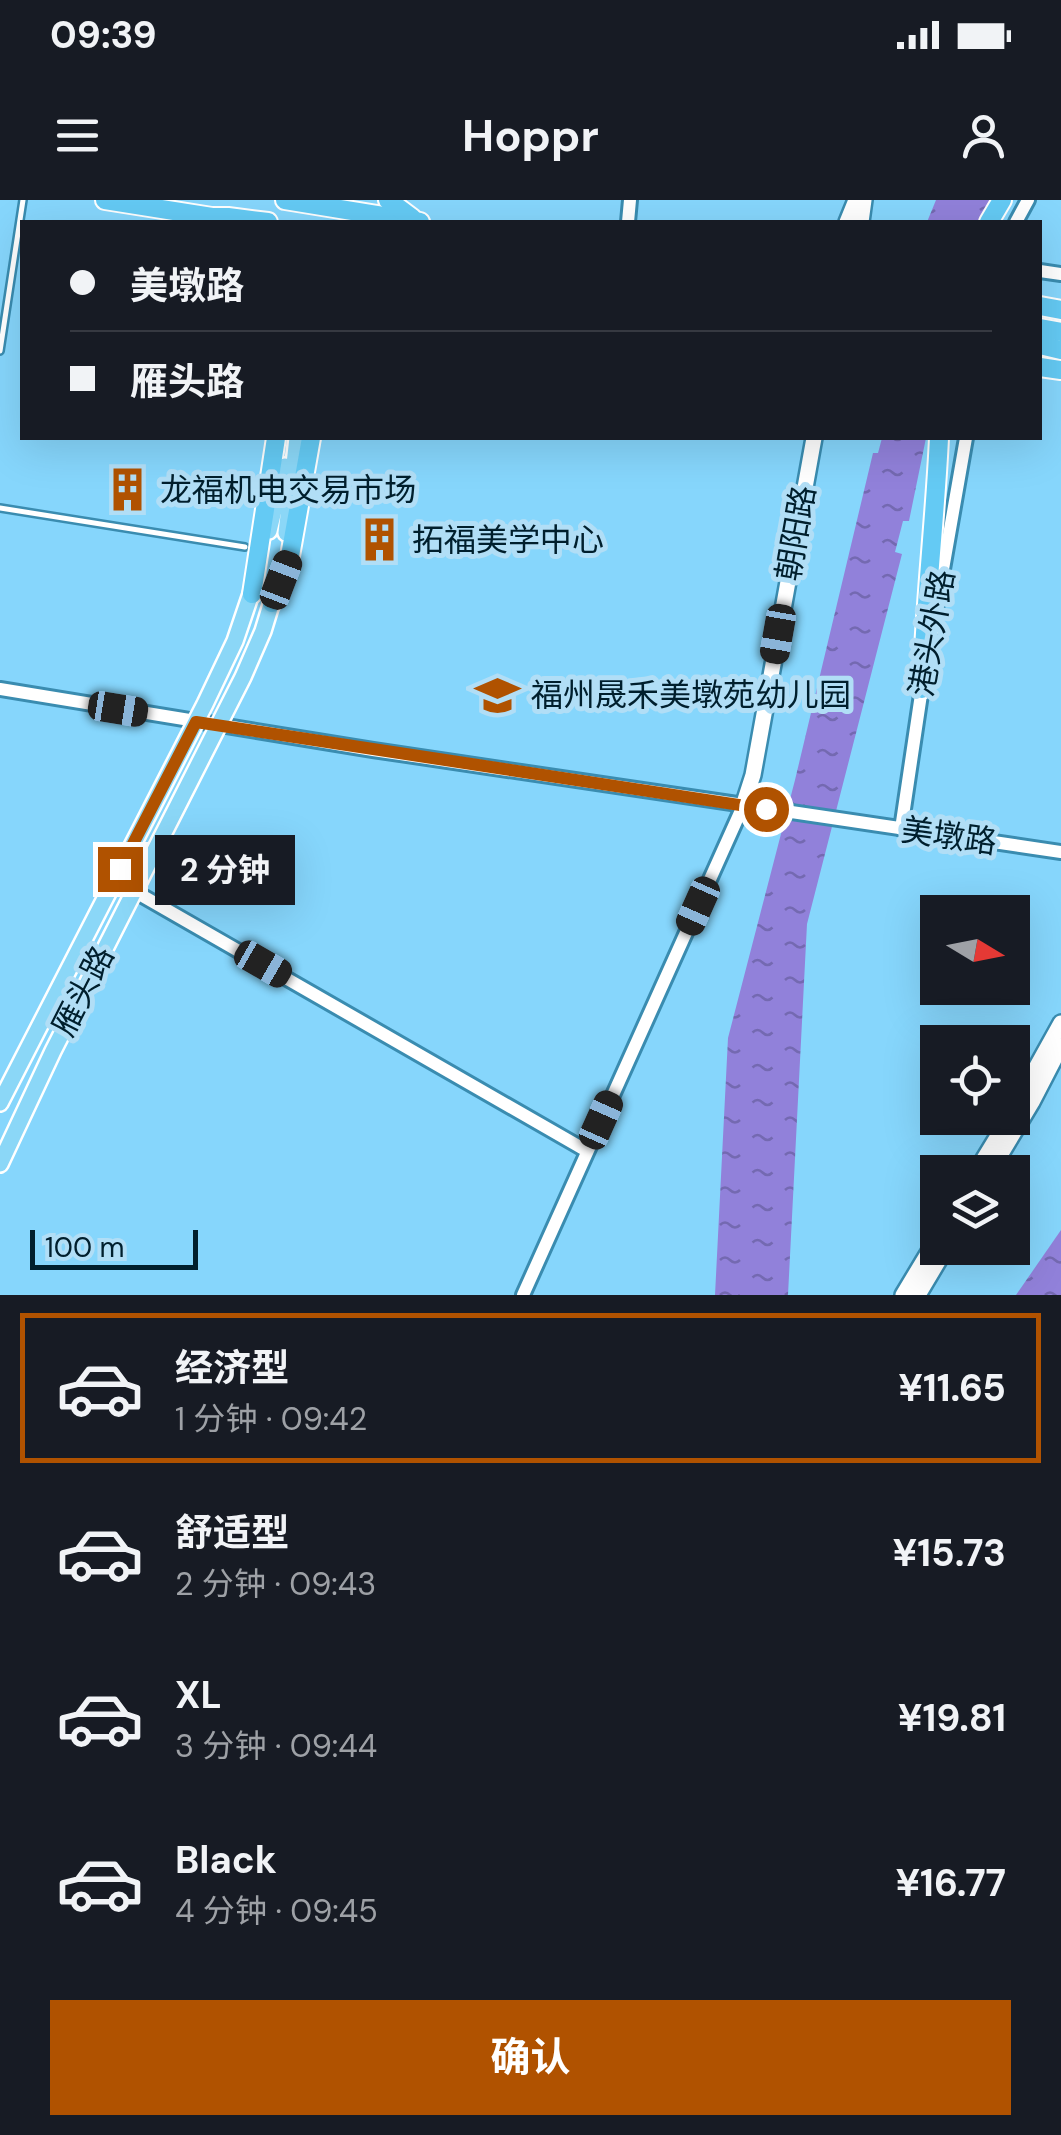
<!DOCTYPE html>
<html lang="zh">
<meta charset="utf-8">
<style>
body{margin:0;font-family:"DM Sans","Noto Sans SC",sans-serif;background:#242831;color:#f1f3f6;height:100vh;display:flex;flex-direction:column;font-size:38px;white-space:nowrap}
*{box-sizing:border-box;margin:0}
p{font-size:32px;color:#9ea1a6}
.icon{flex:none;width:55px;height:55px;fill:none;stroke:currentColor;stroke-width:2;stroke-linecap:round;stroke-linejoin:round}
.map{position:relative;height:1095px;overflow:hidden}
.side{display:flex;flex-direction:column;background:#171b24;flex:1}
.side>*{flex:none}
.hud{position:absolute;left:20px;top:20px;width:1022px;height:220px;border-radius:0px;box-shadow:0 10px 40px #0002;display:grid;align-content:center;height:220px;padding:0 50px;background:#171b24}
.needle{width:65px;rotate:100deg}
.tools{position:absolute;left:920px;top:695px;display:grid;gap:20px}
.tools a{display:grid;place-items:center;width:110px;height:110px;border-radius:0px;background:#171b24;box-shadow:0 10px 40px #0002;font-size:50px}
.scale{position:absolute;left:30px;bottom:25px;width:168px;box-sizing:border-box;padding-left:10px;border:5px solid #001f2d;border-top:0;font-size:28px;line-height:35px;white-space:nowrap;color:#001f2d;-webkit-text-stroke:8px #b1def6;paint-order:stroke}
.end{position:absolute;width:45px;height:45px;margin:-22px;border:12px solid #b05200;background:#fff;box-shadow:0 0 0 5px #fff}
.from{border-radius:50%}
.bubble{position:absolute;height:70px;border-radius:0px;background:#171b24;box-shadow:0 10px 40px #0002;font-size:32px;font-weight:700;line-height:70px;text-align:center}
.car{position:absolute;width:30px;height:60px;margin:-30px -15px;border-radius:12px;box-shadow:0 0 8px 2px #0007;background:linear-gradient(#222 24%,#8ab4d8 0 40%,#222 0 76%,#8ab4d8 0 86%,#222 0)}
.hud b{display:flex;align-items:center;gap:35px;height:95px;font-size:38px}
.hud b+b{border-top:2px solid #363941}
.hud i{width:25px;height:25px;background:#f1f3f6}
ul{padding:18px 0 0;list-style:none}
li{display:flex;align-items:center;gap:30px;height:150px;margin:0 20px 15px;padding:0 30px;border:5px solid transparent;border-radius:0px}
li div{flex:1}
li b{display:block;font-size:38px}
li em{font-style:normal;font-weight:700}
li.current{border-color:#b05200}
li>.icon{width:90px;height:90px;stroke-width:1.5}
.action{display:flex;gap:20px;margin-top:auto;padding:20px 50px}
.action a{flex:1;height:115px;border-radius:0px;background:#b05200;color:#fff;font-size:40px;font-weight:700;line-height:115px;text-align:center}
.status{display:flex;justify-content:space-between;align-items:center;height:70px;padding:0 50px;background:#171b24;direction:ltr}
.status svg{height:28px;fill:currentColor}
header{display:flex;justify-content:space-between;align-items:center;height:130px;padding:0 50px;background:#171b24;font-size:45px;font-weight:700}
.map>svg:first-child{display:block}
.water{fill:url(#water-ripples)}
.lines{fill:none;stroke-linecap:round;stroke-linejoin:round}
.service-casing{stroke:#3a8cb0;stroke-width:10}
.tertiary-casing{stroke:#3a8cb0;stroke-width:18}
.secondary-casing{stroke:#3a8cb0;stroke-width:20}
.primary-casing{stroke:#fff;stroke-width:20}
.trunk-casing{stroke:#fff;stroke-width:22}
.service{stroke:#fff;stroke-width:5}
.tertiary{stroke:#fff;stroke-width:12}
.secondary{stroke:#fff;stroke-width:15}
.primary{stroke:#8bd7f7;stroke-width:15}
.trunk{stroke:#64caf4;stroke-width:18}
.route{stroke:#b05200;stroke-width:12}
.labels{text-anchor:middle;stroke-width:10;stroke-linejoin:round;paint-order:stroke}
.poi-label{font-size:32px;fill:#001f2d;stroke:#b1def6;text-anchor:start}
.street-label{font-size:32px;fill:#001f2d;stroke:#b1def6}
</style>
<div class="status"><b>09:39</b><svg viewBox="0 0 49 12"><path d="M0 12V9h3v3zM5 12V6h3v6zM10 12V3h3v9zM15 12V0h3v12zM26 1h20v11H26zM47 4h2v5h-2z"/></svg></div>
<header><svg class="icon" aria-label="menu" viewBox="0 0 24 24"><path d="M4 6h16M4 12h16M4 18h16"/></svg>Hoppr<svg class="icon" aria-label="person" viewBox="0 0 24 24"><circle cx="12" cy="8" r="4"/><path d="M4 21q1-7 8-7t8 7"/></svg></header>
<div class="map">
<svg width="1061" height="1095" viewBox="0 0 1061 1095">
<defs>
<pattern id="water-ripples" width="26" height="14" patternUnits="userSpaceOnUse" patternTransform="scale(2.5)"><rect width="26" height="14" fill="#9181da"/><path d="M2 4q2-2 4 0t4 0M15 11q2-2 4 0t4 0" fill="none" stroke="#7469b1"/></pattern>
</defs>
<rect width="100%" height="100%" fill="#86d6fc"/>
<g class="water">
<polygon points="936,0 993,0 980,22 927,22"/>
<polygon points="882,238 926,238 909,321 903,321 895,352 902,354 807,724 788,1095 715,1095 728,838 795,580 873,253 878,253"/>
<polygon points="1061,1030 1061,1095 1016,1095"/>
</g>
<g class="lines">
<defs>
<g id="service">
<polyline points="0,151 23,0"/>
<polyline points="0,308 245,347"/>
</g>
<g id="tertiary">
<polyline points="628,22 630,0"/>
<polyline points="1016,22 1028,0"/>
<polyline points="1040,71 1061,74"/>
<polyline points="932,432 966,238"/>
<polyline points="0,489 373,550 1061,652"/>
<polyline points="901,629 923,481"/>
<polyline points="134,691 587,951"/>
<polyline points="523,1095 743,606"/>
</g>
<g id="secondary">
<polyline points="847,22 856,0"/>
<polyline points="861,22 864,0"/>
<polyline points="743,606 753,575 814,238"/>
<polyline points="1012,911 1061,823"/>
<polyline points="976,972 1009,918"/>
<polyline points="990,972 1032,902 1061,846"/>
<polyline points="903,1095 938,1037"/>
<polyline points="918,1095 946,1048"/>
</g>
<g id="primary">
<polyline points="269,331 285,266"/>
<polyline points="286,333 297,238"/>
<polyline points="0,903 205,504 235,441 255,382"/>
<polyline points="0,964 53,851 243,477 263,431 274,395"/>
</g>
<g id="trunk">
<polyline points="105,0 212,17 228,17 268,22"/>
<polyline points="285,0 420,22"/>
<polyline points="388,0 412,18"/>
<polyline points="989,22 1002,0"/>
<polyline points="1040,106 1061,110"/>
<polyline points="1040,128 1061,132"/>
<polyline points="1040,145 1061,150"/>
<polyline points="1040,167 1061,170"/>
<polyline points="252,394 276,238"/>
<polyline points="272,403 290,356 311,238"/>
<path d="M922,489c3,-84 13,-167 17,-251"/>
</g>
</defs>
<use href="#service" class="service-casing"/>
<use href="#tertiary" class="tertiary-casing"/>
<use href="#secondary" class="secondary-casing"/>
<use href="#primary" class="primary-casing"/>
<use href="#trunk" class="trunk-casing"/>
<use href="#service" class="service"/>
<use href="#tertiary" class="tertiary"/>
<use href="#secondary" class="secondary"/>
<use href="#primary" class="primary"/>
<use href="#trunk" class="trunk"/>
</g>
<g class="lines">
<polyline class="route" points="120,669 196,522 766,609"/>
</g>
<defs>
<symbol id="building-bare" viewBox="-9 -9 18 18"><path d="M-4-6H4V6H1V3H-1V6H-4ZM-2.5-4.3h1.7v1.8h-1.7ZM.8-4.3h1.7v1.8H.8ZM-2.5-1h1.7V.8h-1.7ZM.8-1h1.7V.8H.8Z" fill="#b05200" stroke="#b1def6" stroke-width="2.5" paint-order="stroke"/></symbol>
<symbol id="school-bare" viewBox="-9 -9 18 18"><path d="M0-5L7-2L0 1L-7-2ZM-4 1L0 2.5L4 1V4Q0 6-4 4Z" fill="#b05200" stroke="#b1def6" stroke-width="2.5" paint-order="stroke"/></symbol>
</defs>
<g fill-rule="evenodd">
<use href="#building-bare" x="96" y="258" width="63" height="63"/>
<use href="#building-bare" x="348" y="308" width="63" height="63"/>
<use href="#school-bare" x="466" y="464" width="63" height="63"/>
</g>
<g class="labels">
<g class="poi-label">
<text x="160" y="301">龙福机电交易市场</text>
<text x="412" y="351">拓福美学中心</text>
<text x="531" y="506">福州晟禾美墩苑幼儿园</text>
</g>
<g class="street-label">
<text transform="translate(796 333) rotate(-80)" y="11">朝阳路</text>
<text transform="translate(932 433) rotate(-80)" y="11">港头外路</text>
<text transform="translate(949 636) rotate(8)" y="11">美墩路</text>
<text transform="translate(83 791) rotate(-63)" y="11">雁头路</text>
</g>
</g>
</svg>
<div class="tools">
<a><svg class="needle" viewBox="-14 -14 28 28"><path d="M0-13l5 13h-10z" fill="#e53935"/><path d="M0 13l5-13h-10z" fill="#9ea1a6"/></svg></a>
<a><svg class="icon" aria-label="locate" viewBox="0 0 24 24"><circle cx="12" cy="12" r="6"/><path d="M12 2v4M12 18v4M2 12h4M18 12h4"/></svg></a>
<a><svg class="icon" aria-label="layers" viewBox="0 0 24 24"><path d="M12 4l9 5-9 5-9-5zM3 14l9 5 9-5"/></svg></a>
</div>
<div class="scale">100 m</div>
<i class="end from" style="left:766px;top:609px"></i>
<i class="end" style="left:120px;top:669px"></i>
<div class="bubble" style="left:155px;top:635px;width:140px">2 分钟</div>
<i class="car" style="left:281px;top:380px;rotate:21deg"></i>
<i class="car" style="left:778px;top:434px;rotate:190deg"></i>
<i class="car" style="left:118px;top:509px;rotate:99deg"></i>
<i class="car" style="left:698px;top:706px;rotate:204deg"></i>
<i class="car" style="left:263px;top:764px;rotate:120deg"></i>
<i class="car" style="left:601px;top:920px;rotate:24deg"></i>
<div class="hud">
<b><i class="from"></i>美墩路</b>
<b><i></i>雁头路</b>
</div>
</div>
<section class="side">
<ul>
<li class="current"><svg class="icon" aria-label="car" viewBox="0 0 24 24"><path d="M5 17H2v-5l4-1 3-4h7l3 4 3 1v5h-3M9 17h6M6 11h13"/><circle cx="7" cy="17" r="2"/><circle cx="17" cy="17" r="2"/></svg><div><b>经济型</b><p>1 分钟 · 09:42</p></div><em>¥11.65</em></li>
<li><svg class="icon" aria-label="car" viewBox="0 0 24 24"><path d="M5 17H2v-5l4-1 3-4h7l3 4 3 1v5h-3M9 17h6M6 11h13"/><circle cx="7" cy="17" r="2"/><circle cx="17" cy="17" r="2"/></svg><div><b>舒适型</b><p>2 分钟 · 09:43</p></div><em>¥15.73</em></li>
<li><svg class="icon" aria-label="car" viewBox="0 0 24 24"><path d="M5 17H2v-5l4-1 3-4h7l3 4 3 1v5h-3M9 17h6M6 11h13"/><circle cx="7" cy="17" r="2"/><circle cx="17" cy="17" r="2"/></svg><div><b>XL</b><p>3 分钟 · 09:44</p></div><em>¥19.81</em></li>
<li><svg class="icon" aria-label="car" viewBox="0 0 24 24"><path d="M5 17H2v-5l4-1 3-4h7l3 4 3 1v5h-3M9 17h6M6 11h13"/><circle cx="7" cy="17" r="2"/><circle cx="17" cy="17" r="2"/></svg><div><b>Black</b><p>4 分钟 · 09:45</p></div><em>¥16.77</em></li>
</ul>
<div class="action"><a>确认</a></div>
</section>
